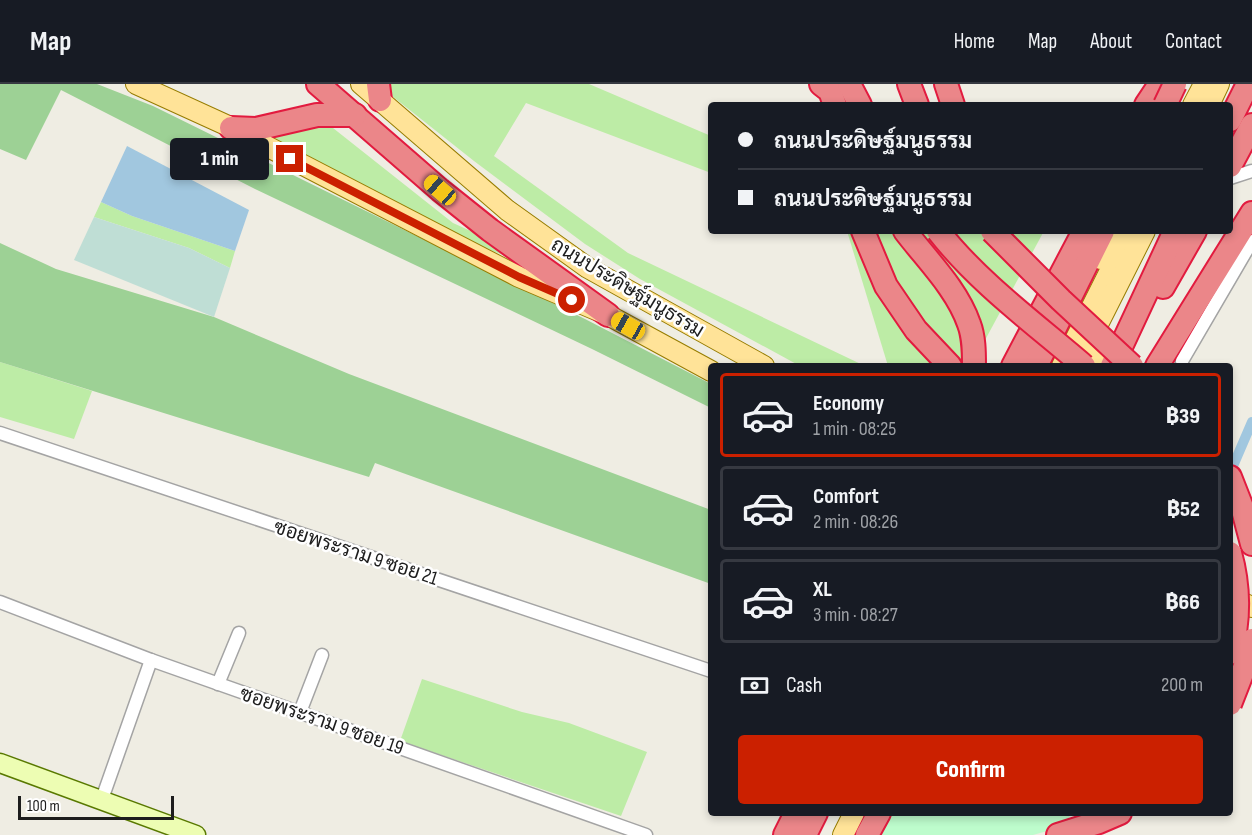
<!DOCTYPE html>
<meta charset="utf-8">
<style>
body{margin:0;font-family:"Sofia Sans Condensed",Sarabun,sans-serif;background:#20242c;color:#f1f3f6;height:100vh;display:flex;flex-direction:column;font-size:22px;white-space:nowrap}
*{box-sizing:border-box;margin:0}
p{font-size:20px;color:#9ea1a6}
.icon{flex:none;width:33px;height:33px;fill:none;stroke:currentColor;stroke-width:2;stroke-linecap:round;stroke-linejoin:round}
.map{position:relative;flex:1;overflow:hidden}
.sheet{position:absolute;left:708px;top:279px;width:525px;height:453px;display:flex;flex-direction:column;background:#171b24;border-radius:6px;box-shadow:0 3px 9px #0003}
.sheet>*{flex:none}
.banner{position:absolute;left:708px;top:18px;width:525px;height:132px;border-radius:6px;box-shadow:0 3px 9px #0003;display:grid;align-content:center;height:132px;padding:0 30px;background:#171b24}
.scale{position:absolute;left:18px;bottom:15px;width:156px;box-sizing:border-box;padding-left:6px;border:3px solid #1d1d1d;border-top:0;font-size:16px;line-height:21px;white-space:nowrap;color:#1d1d1d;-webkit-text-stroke:4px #fff;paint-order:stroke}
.end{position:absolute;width:27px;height:27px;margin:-14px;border:8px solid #cb2000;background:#fff;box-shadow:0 0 0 3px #fff}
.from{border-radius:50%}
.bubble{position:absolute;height:42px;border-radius:6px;background:#171b24;box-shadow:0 3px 9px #0003;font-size:20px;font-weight:800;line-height:42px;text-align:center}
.car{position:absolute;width:18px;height:36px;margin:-18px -9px;border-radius:8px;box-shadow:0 0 4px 2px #0007;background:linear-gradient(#f5c518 24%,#345 0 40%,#f5c518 0 76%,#345 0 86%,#f5c518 0)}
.banner b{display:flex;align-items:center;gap:21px;height:57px;font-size:22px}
.banner b+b{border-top:2px solid #363941}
.banner i{width:15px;height:15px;background:#f1f3f6}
ul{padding:10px 0 0;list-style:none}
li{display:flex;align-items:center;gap:18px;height:84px;margin:0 12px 9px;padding:0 18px;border:3px solid #363941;border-radius:6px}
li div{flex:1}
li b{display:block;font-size:22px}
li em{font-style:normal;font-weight:800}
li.on{border-color:#cb2000}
li>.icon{width:54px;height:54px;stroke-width:1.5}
.pay{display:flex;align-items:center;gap:15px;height:66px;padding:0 30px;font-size:22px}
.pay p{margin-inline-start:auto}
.button{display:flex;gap:12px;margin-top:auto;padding:12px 30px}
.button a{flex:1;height:69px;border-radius:6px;background:#cb2000;color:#fff;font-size:24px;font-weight:800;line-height:69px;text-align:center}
header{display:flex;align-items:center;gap:36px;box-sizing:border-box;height:84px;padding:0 30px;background:#171b24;border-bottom:2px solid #363941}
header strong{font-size:28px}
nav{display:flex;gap:33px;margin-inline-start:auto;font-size:21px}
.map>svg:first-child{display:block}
.grass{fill:#bdeca6}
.forest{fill:#9dd195}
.wetland{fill:#bfded5}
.park{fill:#bdfccc}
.water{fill:#a1c7df}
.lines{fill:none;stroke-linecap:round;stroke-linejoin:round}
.canal{stroke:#a1c7df;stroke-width:10}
.street-casing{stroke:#a4a4a4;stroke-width:15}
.secondary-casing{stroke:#597900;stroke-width:21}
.primary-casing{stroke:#977d00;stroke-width:22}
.highway-casing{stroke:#e21b3f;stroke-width:26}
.street{stroke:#fff;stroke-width:12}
.secondary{stroke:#edfdb3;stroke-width:18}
.primary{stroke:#ffe398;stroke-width:20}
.highway{stroke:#eb8689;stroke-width:22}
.highway-bridge-casing{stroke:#e21b3f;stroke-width:26;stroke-linecap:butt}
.highway-bridge{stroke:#eb8689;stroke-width:22}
.route{stroke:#cb2000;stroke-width:8}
.labels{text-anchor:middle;stroke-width:5;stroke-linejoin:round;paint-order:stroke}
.street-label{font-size:20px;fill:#1d1d1d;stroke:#fff}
</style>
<header>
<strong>Map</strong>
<nav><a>Home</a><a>Map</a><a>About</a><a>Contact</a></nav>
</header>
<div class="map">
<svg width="1252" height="751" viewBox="0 0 1252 751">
<rect width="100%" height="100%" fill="#efede3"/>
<g class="grass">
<polygon points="385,0 589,0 711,52 711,89 526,19 494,72 628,169 865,282 800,282 640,195 585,160 474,77 387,8"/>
<polygon points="316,37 333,44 453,139 484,153 517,176 495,168 262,54"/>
<polygon points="101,118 132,132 235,167 230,184 189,164 94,133"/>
<polygon points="847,147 1044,147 971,282 888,282"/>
<polygon points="0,278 92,307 74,355 0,333"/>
<polygon points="422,595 522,628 569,639 647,668 621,732 400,657"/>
</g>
<g class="forest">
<polygon points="0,0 97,0 153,22 585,235 711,300 711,324 592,265 255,105 61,6 26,76 0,65"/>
<polygon points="0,159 56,185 214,233 349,290 711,426 711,500 375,379 369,393 0,278"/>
</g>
<polygon class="wetland" points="94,133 189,164 230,184 214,233 74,176"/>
<polygon class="park" points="882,729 1071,729 1065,742 1033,751 871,751"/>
<polygon class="water" points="127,62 249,126 235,167 132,132 101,118"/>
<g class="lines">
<polyline class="canal" points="1230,389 1252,338"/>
<defs>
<g id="street">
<polyline points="1230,94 1252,87"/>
<polyline points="1182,277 1252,157"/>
<polyline points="0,349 711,587"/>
<polyline points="0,518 151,576 646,751"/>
<polyline points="218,600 239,549"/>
<polyline points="300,628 322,571"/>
<polyline points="102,715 151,576"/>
</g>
<polyline id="secondary" points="0,679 196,751"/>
<g id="primary">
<polyline points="136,0 226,41 519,193 608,231 711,287"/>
<polyline points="361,0 507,126 588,184 764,282"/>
<polyline points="1193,21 1204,0"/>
<polyline points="1209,21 1219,0"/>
<polyline points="1101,175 1115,147"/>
<polyline points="1062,282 1130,147"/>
<polyline points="1077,282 1145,147"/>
<polyline points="1095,282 1097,268"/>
<polyline points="1230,513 1252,523"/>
<polyline points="843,751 854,729"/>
</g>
<g id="highway">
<polyline points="318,0 440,106 490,146 608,231"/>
<polyline points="378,0 380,16"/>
<polyline points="821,0 830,7 835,21"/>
<polyline points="849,0 860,21"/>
<polyline points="909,0 917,21"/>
<polyline points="946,0 953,21"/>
<polyline points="1146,21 1160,0"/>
<polyline points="1230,36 1248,0"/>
<polyline points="231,44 256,45 317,31 355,31"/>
<polyline points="1230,82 1252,41"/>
<polyline points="863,147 886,202 916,246 950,282"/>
<path d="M905,147c22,29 52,58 64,93 5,13 5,28 5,42"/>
<polyline points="1163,203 1195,147"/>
<polyline points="1013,282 1084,147"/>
<polyline points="1036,282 1103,147"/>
<polyline points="1112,282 1175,147"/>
<polyline points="1157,282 1252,129"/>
<polyline points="1230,393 1243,426 1252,460"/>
<polyline points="785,751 796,729"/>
<polyline points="805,751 816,729"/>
<polyline points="867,751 879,729"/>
<polyline points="1058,751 1099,738 1120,729"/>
</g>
</defs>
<use href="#street" class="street-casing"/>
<use href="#secondary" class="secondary-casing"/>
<use href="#primary" class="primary-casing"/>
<use href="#highway" class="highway-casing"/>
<use href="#street" class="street"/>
<use href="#secondary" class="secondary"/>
<use href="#primary" class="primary"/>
<use href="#highway" class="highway"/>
<defs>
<g id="highway-bridge">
<polyline points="1165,21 1175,0"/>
<path d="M938,147c41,52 96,92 146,135"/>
<polyline points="992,147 1061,216 1132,282"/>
<path d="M1230,469c9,32 10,69 0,100"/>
<polyline points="1230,620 1250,569 1252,556"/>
</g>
</defs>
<use href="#highway-bridge" class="highway-bridge-casing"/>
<use href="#highway-bridge" class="highway-bridge"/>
</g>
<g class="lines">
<polyline class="route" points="290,75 519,193 572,216"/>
</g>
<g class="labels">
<g class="street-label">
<text transform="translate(628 203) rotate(31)" y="7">ถนนประดิษฐ์มนูธรรม</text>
<text transform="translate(356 468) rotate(18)" y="7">ซอยพระราม 9 ซอย 21</text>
<text transform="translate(322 636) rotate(19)" y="7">ซอยพระราม 9 ซอย 19</text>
</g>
</g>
</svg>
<div class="scale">100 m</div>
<i class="end from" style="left:572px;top:216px"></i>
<i class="end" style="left:290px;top:75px"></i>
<div class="bubble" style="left:170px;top:54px;width:99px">1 min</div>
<i class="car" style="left:440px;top:106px;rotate:311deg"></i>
<i class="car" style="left:628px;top:242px;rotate:299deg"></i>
<div class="banner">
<b><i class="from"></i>ถนนประดิษฐ์มนูธรรม</b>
<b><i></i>ถนนประดิษฐ์มนูธรรม</b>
</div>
<section class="sheet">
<ul>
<li class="on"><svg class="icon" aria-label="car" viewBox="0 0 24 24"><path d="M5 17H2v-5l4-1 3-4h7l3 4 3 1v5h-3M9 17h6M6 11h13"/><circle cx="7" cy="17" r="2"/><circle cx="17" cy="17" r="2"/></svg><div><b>Economy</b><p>1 min · 08:25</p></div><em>฿39</em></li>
<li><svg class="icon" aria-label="car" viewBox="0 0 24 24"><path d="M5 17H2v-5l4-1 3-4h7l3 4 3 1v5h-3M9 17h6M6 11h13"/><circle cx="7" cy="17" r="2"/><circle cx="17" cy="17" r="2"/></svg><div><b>Comfort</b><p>2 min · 08:26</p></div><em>฿52</em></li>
<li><svg class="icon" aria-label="car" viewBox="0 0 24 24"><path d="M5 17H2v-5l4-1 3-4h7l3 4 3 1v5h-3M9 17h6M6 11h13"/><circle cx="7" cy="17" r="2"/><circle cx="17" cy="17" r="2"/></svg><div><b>XL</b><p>3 min · 08:27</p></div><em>฿66</em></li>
</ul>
<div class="pay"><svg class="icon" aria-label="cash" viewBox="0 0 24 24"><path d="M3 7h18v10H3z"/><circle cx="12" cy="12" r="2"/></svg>Cash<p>200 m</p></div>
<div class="button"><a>Confirm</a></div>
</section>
</div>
